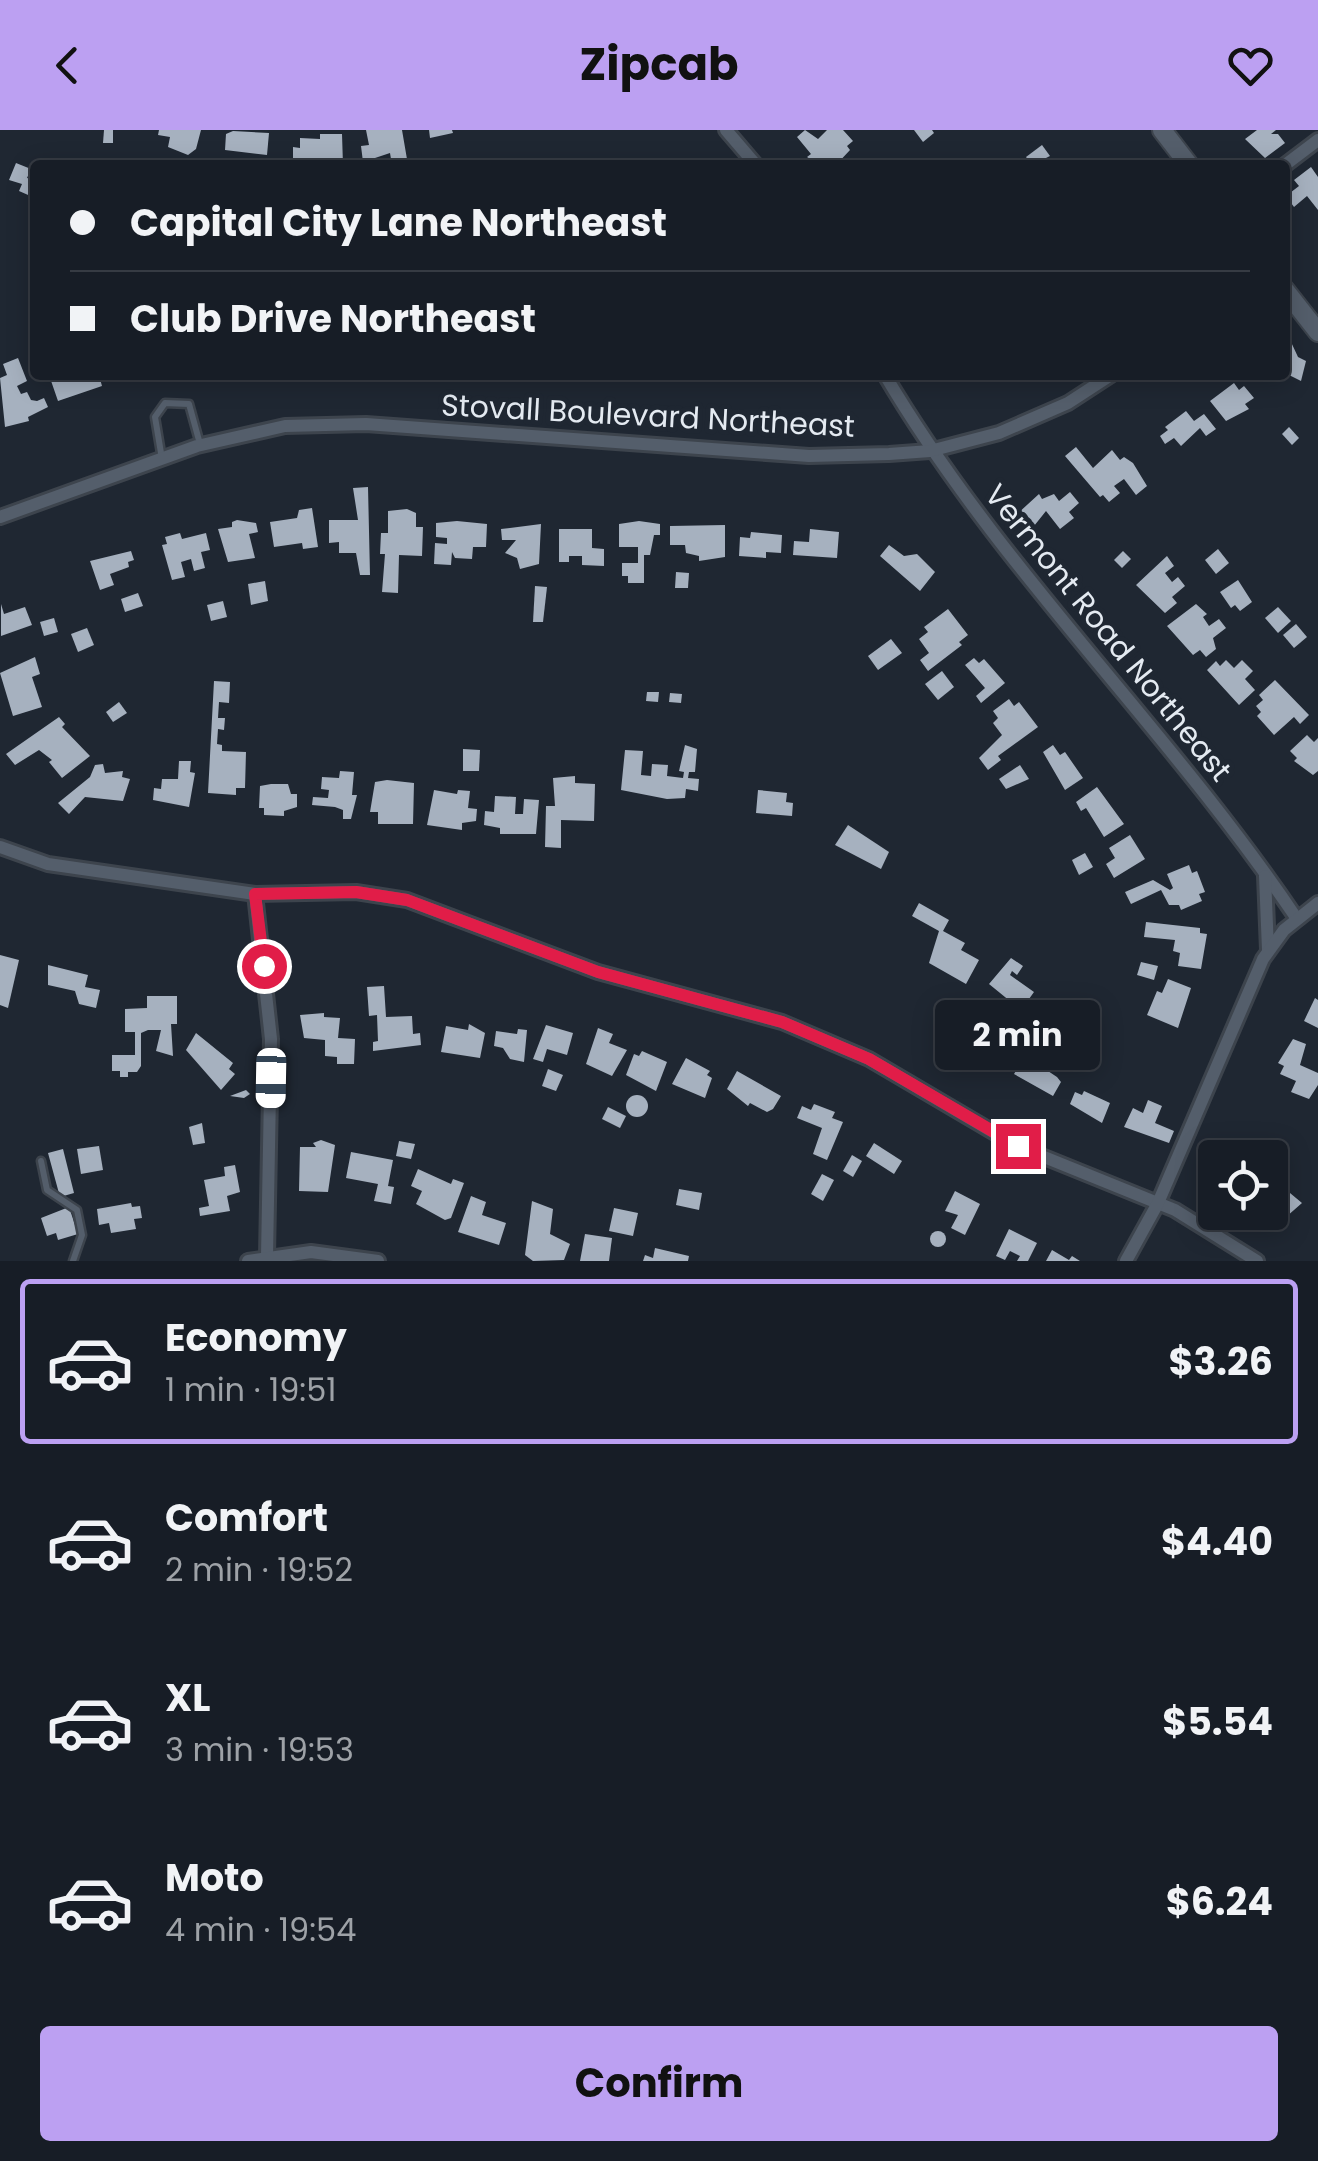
<!DOCTYPE html>
<meta charset="utf-8">
<style>
body{margin:0;font-family:Poppins,sans-serif;background:#242a32;color:#f1f3f6;height:100vh;display:flex;flex-direction:column;font-size:38px;white-space:nowrap}
*{box-sizing:border-box;margin:0}
p{font-size:32px;color:#9ea2a7}
.icon{flex:none;width:55px;height:55px;fill:none;stroke:currentColor;stroke-width:2;stroke-linecap:round;stroke-linejoin:round}
.map{position:relative;height:1131px;overflow:hidden}
.sheet{display:flex;flex-direction:column;background:#171d26;flex:1}
.sheet>*{flex:none}
.top-card{position:absolute;left:30px;top:30px;width:1260px;height:220px;border-radius:10px;box-shadow:0 5px 25px #0003,0 0 0 2px #363b43;display:grid;align-content:center;height:220px;padding:0 40px;background:#171d26}
.buttons{position:absolute;left:1198px;top:1010px;display:grid;gap:20px}
.buttons a{display:grid;place-items:center;width:90px;height:90px;border-radius:10px;background:#171d26;box-shadow:0 5px 25px #0003,0 0 0 2px #363b43;font-size:50px}
.end{position:absolute;width:45px;height:45px;margin:-22px;border:12px solid #e11d48;background:#fff;box-shadow:0 0 0 5px #fff}
.from{border-radius:50%}
.bubble{position:absolute;height:70px;border-radius:10px;background:#171d26;box-shadow:0 5px 25px #0003,0 0 0 2px #363b43;font-size:32px;font-weight:700;line-height:70px;text-align:center}
.car{position:absolute;width:30px;height:60px;margin:-30px -15px;border-radius:12px;box-shadow:0 0 8px 2px #0007;background:linear-gradient(#fff 24%,#345 0 40%,#fff 0 76%,#345 0 86%,#fff 0)}
.top-card b{display:flex;align-items:center;gap:35px;height:95px;font-size:38px}
.top-card b+b{border-top:2px solid #363b43}
.top-card i{width:25px;height:25px;background:#f1f3f6}
ul{padding:18px 0 0;list-style:none}
li{display:flex;align-items:center;gap:30px;height:165px;margin:0 20px 15px;padding:0 20px;border:5px solid transparent;border-radius:10px}
li div{flex:1}
li b{display:block;font-size:38px}
li em{font-style:normal;font-weight:700}
li.selected{border-color:#bca0f2}
li>.icon{width:90px;height:90px;stroke-width:1.5}
.cta{display:flex;gap:20px;margin-top:auto;padding:20px 40px}
.cta a{flex:1;height:115px;border-radius:10px;background:#bca0f2;color:#111;font-size:40px;font-weight:700;line-height:115px;text-align:center}
header{display:flex;justify-content:space-between;align-items:center;height:130px;padding:0 40px;background:#bca0f2;color:#111;font-size:45px;font-weight:700}
.map>svg:first-child{display:block}
.building{fill:#a6b1bf}
.lines{fill:none;stroke-linecap:round;stroke-linejoin:round}
.lane-casing{stroke:#3d444d;stroke-width:11}
.street-casing{stroke:#3d444d;stroke-width:18}
.secondary-casing{stroke:#3d444d;stroke-width:22}
.lane{stroke:#545e6b;stroke-width:6}
.street{stroke:#545e6b;stroke-width:12}
.secondary{stroke:#545e6b;stroke-width:18}
.route{stroke:#e11d48;stroke-width:12}
.labels{text-anchor:middle;stroke-width:10;stroke-linejoin:round;paint-order:stroke}
.street-label{font-size:30px;fill:#e4eaf1;stroke:#1f2732}
</style>
<header><svg class="icon" aria-label="back" viewBox="0 0 24 24"><path d="M15 5l-7 7 7 7"/></svg>Zipcab<svg class="icon" aria-label="heart" viewBox="0 0 24 24"><path d="M12 20l-8-8c-3-5 5-10 8-4 3-6 11-1 8 4z"/></svg></header>
<div class="map">
<svg width="1318" height="1131" viewBox="0 0 1318 1131">
<rect width="100%" height="100%" fill="#1f2732"/>
<g class="building">
<polygon points="104,0 113,0 113,13 103,13"/>
<polygon points="159,0 201,0 196,19 188,25 168,17 170,7 158,5"/>
<polygon points="366,0 402,0 408,35 392,35 390,23 363,32 361,16 369,15"/>
<polygon points="429,0 452,0 453,3 430,8"/>
<polygon points="805,0 818,9 827,0 843,0 853,11 847,16 850,20 836,35 819,35 807,27 811,24 797,7"/>
<polygon points="914,0 932,0 934,3 923,12"/>
<polygon points="1257,0 1276,0 1271,4 1278,4 1285,13 1265,28 1245,9"/>
<polygon points="233,1 269,3 267,25 225,20 226,4"/>
<polygon points="320,4 342,4 343,35 293,33 293,17 300,18 300,8 320,9"/>
<polygon points="1042,15 1050,26 1032,35 1026,27"/>
<polygon points="16,33 31,39 27,48 35,50 35,68 19,61 22,54 9,50"/>
<polygon points="1311,37 1318,47 1318,80 1307,66 1294,77 1286,66 1299,56 1294,50"/>
<polygon points="1291,212 1298,227 1306,231 1301,251 1285,243 1285,217"/>
<polygon points="18,228 27,251 17,256 21,264 27,262 31,270 37,271 44,268 48,277 28,287 29,291 5,297 0,248 7,245 3,234"/>
<polygon points="49,245 87,245 90,252 100,249 102,256 58,271"/>
<polygon points="1234,253 1239,260 1244,256 1254,268 1245,274 1249,279 1226,291 1210,271"/>
<polygon points="1186,281 1194,291 1204,284 1216,299 1206,306 1200,298 1181,316 1174,308 1165,314 1160,306 1168,300 1165,297"/>
<polygon points="1289,297 1299,308 1292,315 1282,304"/>
<polygon points="1076,317 1093,338 1112,320 1120,330 1124,327 1133,333 1147,356 1136,365 1124,349 1114,356 1120,363 1109,372 1103,365 1100,367 1065,326"/>
<polygon points="368,357 370,445 360,445 356,423 339,423 339,412 329,413 329,390 358,390 353,358"/>
<polygon points="1070,362 1079,373 1069,382 1074,388 1060,399 1046,381 1034,396 1028,389 1023,393 1016,385 1039,364 1042,369 1054,364 1059,371"/>
<polygon points="312,378 318,417 303,419 302,413 274,417 270,392 297,388 299,380"/>
<polygon points="407,379 416,383 416,397 423,397 422,426 399,425 398,463 382,462 385,424 380,424 381,403 388,403 388,381"/>
<polygon points="237,390 256,393 258,402 249,404 255,428 228,432 218,399 232,397 232,392"/>
<polygon points="457,391 487,394 486,417 473,417 472,429 455,428 452,422 451,435 434,434 435,413 447,414 447,408 436,407 436,393"/>
<polygon points="639,391 660,394 660,405 654,405 650,425 644,425 644,453 628,453 628,446 622,446 622,433 638,433 638,417 619,417 619,394"/>
<polygon points="541,394 539,434 520,439 517,428 505,423 516,410 502,410 501,399"/>
<polygon points="725,395 725,427 699,431 699,426 686,423 685,415 670,415 670,396"/>
<polygon points="559,399 592,399 592,418 604,419 604,436 582,435 582,426 569,426 569,432 559,432"/>
<polygon points="810,399 839,402 837,428 793,425 794,411 809,412"/>
<polygon points="751,402 782,405 781,423 766,422 766,428 739,426 740,407 750,408"/>
<polygon points="180,403 182,409 206,403 210,420 201,422 205,438 194,441 191,429 181,432 185,447 172,450 162,415 167,414 165,407"/>
<polygon points="889,415 904,426 917,424 935,442 920,461 880,426"/>
<polygon points="1218,419 1229,433 1216,444 1205,430"/>
<polygon points="131,421 134,430 128,432 129,437 110,444 114,455 100,460 90,431"/>
<polygon points="1123,421 1131,429 1122,438 1114,430"/>
<polygon points="1167,426 1174,436 1165,443 1172,452 1178,447 1185,456 1172,467 1177,473 1165,483 1136,455"/>
<polygon points="676,442 689,443 688,458 675,458"/>
<polygon points="1238,450 1252,472 1240,481 1235,475 1231,478 1220,462"/>
<polygon points="265,451 268,471 251,475 248,454"/>
<polygon points="535,456 547,457 543,492 533,492"/>
<polygon points="138,463 143,476 125,482 121,469"/>
<polygon points="223,471 227,487 211,491 207,475"/>
<polygon points="1,474 4,484 25,477 32,495 1,506"/>
<polygon points="1196,474 1207,484 1203,487 1209,496 1219,489 1226,498 1213,508 1216,519 1206,527 1200,520 1193,525 1167,496"/>
<polygon points="1278,477 1291,491 1278,503 1265,488"/>
<polygon points="948,479 968,505 959,512 962,515 928,541 920,530 929,523 919,509 928,502 924,497"/>
<polygon points="54,488 58,502 44,506 40,492"/>
<polygon points="1296,494 1307,507 1294,518 1283,505"/>
<polygon points="87,498 94,515 78,522 71,504"/>
<polygon points="891,509 902,523 878,540 868,526"/>
<polygon points="35,527 40,544 32,547 42,577 13,586 0,543"/>
<polygon points="974,528 979,533 984,529 1005,553 981,573 976,566 985,558 965,535"/>
<polygon points="1226,530 1234,538 1242,530 1253,541 1245,549 1255,560 1239,575 1207,540 1216,531 1220,536"/>
<polygon points="942,541 954,557 938,570 925,554"/>
<polygon points="1275,550 1309,585 1300,594 1294,587 1274,605 1257,586 1261,582 1256,576 1263,570 1259,565"/>
<polygon points="214,551 230,552 229,573 219,572 218,588 225,588 224,600 218,599 217,614 222,615 222,621 246,622 245,658 236,658 236,665 208,663"/>
<polygon points="647,562 659,562 658,572 646,571"/>
<polygon points="670,563 682,564 681,573 669,572"/>
<polygon points="1009,569 1014,576 1019,572 1038,597 998,626 1001,630 988,640 979,628 1002,605 993,593 998,588 993,581"/>
<polygon points="119,572 127,583 113,592 106,582"/>
<polygon points="59,587 65,594 62,597 90,626 62,648 49,632 52,630 39,620 15,635 6,624"/>
<polygon points="1307,605 1314,612 1318,608 1318,641 1313,645 1294,631 1297,628 1290,621"/>
<polygon points="685,615 697,619 695,642 689,642 688,648 699,649 698,661 686,659 685,668 667,669 621,660 625,620 643,621 641,645 651,646 652,634 668,635 667,646 683,648 684,642 679,641"/>
<polygon points="1053,615 1060,625 1065,622 1083,648 1065,660 1043,622"/>
<polygon points="463,619 480,620 479,641 463,641"/>
<polygon points="179,631 191,631 190,642 195,643 189,677 153,670 154,658 161,659 162,649 178,649"/>
<polygon points="103,634 105,643 123,641 122,647 130,649 123,671 85,667 69,684 58,673 90,647 95,635"/>
<polygon points="1020,635 1029,649 1006,659 999,649"/>
<polygon points="340,641 354,642 352,665 357,665 351,689 343,689 343,680 335,677 312,675 313,667 328,668 329,660 321,659 322,647 339,648"/>
<polygon points="575,646 575,653 595,654 594,691 561,690 561,718 545,717 546,676 555,676 553,648"/>
<polygon points="387,650 414,653 413,694 378,694 378,682 370,682 375,652"/>
<polygon points="271,654 288,654 291,664 297,664 297,677 284,681 284,686 264,685 264,678 259,678 260,656"/>
<polygon points="1097,657 1124,694 1104,707 1086,678 1081,681 1076,672"/>
<polygon points="434,660 457,664 458,660 470,661 468,678 477,679 476,691 462,693 462,700 427,695"/>
<polygon points="758,660 787,663 786,672 793,673 792,686 756,683"/>
<polygon points="495,666 516,667 515,684 523,684 524,669 539,670 536,704 500,704 500,698 484,695 485,681 494,682"/>
<polygon points="848,695 889,722 881,739 835,715"/>
<polygon points="1130,705 1145,729 1114,748 1106,734 1115,728 1109,718"/>
<polygon points="1085,723 1093,737 1079,745 1072,730"/>
<polygon points="1189,735 1192,743 1197,741 1205,762 1199,764 1202,771 1181,780 1179,775 1169,775 1161,760 1131,774 1125,762 1153,750 1170,760 1173,758 1167,744"/>
<polygon points="919,773 949,790 943,801 965,813 961,820 979,830 966,854 929,833 939,801 912,786"/>
<polygon points="1146,792 1200,798 1200,803 1207,804 1201,839 1178,836 1180,823 1173,821 1175,810 1144,807"/>
<polygon points="0,825 19,830 8,878 0,875"/>
<polygon points="1011,828 1023,836 1017,845 1012,841 1010,845 1034,862 1024,876 1019,872 1016,876 989,854"/>
<polygon points="1141,832 1158,836 1154,850 1137,845"/>
<polygon points="48,835 88,845 85,857 100,860 96,878 79,874 75,861 48,855"/>
<polygon points="1168,849 1191,858 1178,898 1147,885 1157,861 1162,863"/>
<polygon points="384,856 386,887 412,886 413,904 420,903 421,915 373,921 373,912 378,911 377,885 369,886 367,857"/>
<polygon points="147,866 177,866 177,894 171,894 173,926 156,921 161,900 148,900 141,903 141,936 137,942 128,942 128,947 120,947 120,941 112,941 112,925 135,925 135,902 125,902 125,879 147,878"/>
<polygon points="1315,868 1318,870 1318,898 1304,891"/>
<polygon points="324,883 324,887 340,888 338,908 355,909 354,934 337,934 337,927 325,926 325,910 304,908 300,885"/>
<polygon points="469,894 485,903 480,928 441,922 446,896 468,900"/>
<polygon points="546,895 573,903 567,925 547,919 543,932 533,929"/>
<polygon points="598,898 613,904 609,913 627,920 612,946 586,934"/>
<polygon points="518,899 527,900 524,932 510,929 503,918 494,916 496,901 517,904"/>
<polygon points="196,903 233,933 229,939 235,944 221,960 186,920"/>
<polygon points="1293,909 1306,914 1300,935 1318,943 1318,955 1309,969 1291,962 1296,951 1280,944 1284,936 1278,933"/>
<polygon points="642,921 667,932 656,961 626,945 634,924 639,926"/>
<polygon points="1025,926 1051,937 1048,941 1057,947 1061,952 1053,966 1014,944"/>
<polygon points="686,928 710,941 707,945 712,948 705,968 672,954"/>
<polygon points="548,939 563,945 556,961 542,956"/>
<polygon points="737,941 781,966 773,979 767,982 750,973 748,976 727,959"/>
<polygon points="246,960 250,964 244,968 230,966"/>
<polygon points="1084,961 1110,973 1102,993 1070,974 1075,962 1082,965"/>
<circle cx="637" cy="976" r="11"/>
<polygon points="1148,970 1162,976 1155,993 1174,1001 1169,1013 1124,997 1133,978 1143,983"/>
<polygon points="814,974 835,982 832,988 843,992 827,1030 813,1024 822,998 797,988 802,976 811,980"/>
<polygon points="608,977 626,986 620,998 602,989"/>
<polygon points="202,993 205,1013 193,1015 189,997"/>
<polygon points="321,1010 335,1015 328,1062 299,1061 300,1017 316,1017 313,1013"/>
<polygon points="399,1011 415,1014 411,1029 396,1026"/>
<polygon points="874,1013 902,1031 894,1044 866,1026"/>
<polygon points="1234,1013 1247,1020 1244,1024 1250,1028 1227,1028"/>
<polygon points="99,1016 103,1040 81,1044 77,1019"/>
<polygon points="63,1019 74,1063 60,1067 48,1023"/>
<polygon points="351,1022 393,1030 388,1056 394,1057 391,1074 374,1071 378,1054 346,1048"/>
<polygon points="852,1025 862,1031 853,1047 843,1041"/>
<polygon points="235,1035 240,1062 227,1066 230,1081 200,1086 199,1078 209,1076 204,1050 225,1046 224,1037"/>
<polygon points="418,1039 451,1054 453,1049 464,1053 451,1088 445,1090 416,1074 422,1061 411,1056"/>
<polygon points="822,1044 834,1050 823,1071 811,1064"/>
<polygon points="1278,1053 1302,1073 1286,1087 1270,1077 1270,1055 1275,1058"/>
<polygon points="679,1059 702,1063 699,1080 676,1075"/>
<polygon points="955,1061 980,1074 965,1105 951,1098 958,1085 945,1081"/>
<polygon points="471,1066 486,1072 482,1085 506,1093 499,1115 458,1102"/>
<polygon points="532,1071 553,1079 550,1104 570,1114 564,1130 533,1131 525,1125"/>
<polygon points="131,1073 132,1077 140,1076 142,1088 134,1089 136,1099 111,1103 109,1093 99,1095 97,1079"/>
<polygon points="69,1077 78,1104 58,1110 56,1103 47,1106 41,1088"/>
<polygon points="614,1078 638,1083 633,1106 609,1101"/>
<polygon points="1009,1099 1037,1113 1028,1131 1017,1131 1020,1126 1010,1121 1005,1130 996,1126"/>
<circle cx="938" cy="1109" r="8"/>
<polygon points="585,1104 612,1108 609,1131 580,1131"/>
<polygon points="655,1118 689,1126 688,1131 643,1131 645,1125 653,1128"/>
<polygon points="1052,1120 1069,1130 1072,1126 1080,1131 1046,1131"/>
</g>
<g class="lines">
<defs>
<g id="lane">
<polyline points="162,329 155,287 165,273 189,274 200,314"/>
<polyline points="41,1031 47,1060 77,1080 82,1105 73,1131"/>
</g>
<g id="street">
<polyline points="726,0 756,35"/>
<polyline points="1285,35 1318,10"/>
<path d="M885,245c116,196 285,355 412,544"/>
<polyline points="0,387 197,316 285,296 366,294 809,326 889,324 930,321 999,303 1068,273 1111,245"/>
<polyline points="0,717 48,734 255,764 356,762 407,770 598,842 782,892 869,929 1017,1016 1175,1080 1257,1131"/>
<polyline points="1265,746 1268,820"/>
<polyline points="255,764 271,909 267,1126"/>
<polyline points="248,1131 311,1122 378,1131"/>
<polyline points="1126,1131 1158,1073 1263,829 1284,800 1318,773"/>
</g>
<g id="secondary">
<polyline points="1162,0 1189,35"/>
<polyline points="1285,160 1318,202"/>
</g>
</defs>
<use href="#lane" class="lane-casing"/>
<use href="#street" class="street-casing"/>
<use href="#secondary" class="secondary-casing"/>
<use href="#lane" class="lane"/>
<use href="#street" class="street"/>
<use href="#secondary" class="secondary"/>
</g>
<g class="lines">
<polyline class="route" points="264,836 255,764 356,762 407,770 598,842 782,892 869,929 1018,1016"/>
</g>
<g class="labels">
<g class="street-label">
<text transform="translate(648 286) rotate(3)" y="10">Stovall Boulevard Northeast</text>
<text transform="translate(1108 503) rotate(51)" y="10">Vermont Road Northeast</text>
</g>
</g>
</svg>
<div class="buttons">
<a><svg class="icon" aria-label="locate" viewBox="0 0 24 24"><circle cx="12" cy="12" r="6"/><path d="M12 2v4M12 18v4M2 12h4M18 12h4"/></svg></a>
</div>
<i class="end from" style="left:264px;top:836px"></i>
<i class="end" style="left:1018px;top:1016px"></i>
<div class="bubble" style="left:935px;top:870px;width:165px">2 min</div>
<i class="car" style="left:271px;top:948px;rotate:181deg"></i>
<div class="top-card">
<b><i class="from"></i>Capital City Lane Northeast</b>
<b><i></i>Club Drive Northeast</b>
</div>
</div>
<section class="sheet">
<ul>
<li class="selected"><svg class="icon" aria-label="car" viewBox="0 0 24 24"><path d="M5 17H2v-5l4-1 3-4h7l3 4 3 1v5h-3M9 17h6M6 11h13"/><circle cx="7" cy="17" r="2"/><circle cx="17" cy="17" r="2"/></svg><div><b>Economy</b><p>1 min · 19:51</p></div><em>$3.26</em></li>
<li><svg class="icon" aria-label="car" viewBox="0 0 24 24"><path d="M5 17H2v-5l4-1 3-4h7l3 4 3 1v5h-3M9 17h6M6 11h13"/><circle cx="7" cy="17" r="2"/><circle cx="17" cy="17" r="2"/></svg><div><b>Comfort</b><p>2 min · 19:52</p></div><em>$4.40</em></li>
<li><svg class="icon" aria-label="car" viewBox="0 0 24 24"><path d="M5 17H2v-5l4-1 3-4h7l3 4 3 1v5h-3M9 17h6M6 11h13"/><circle cx="7" cy="17" r="2"/><circle cx="17" cy="17" r="2"/></svg><div><b>XL</b><p>3 min · 19:53</p></div><em>$5.54</em></li>
<li><svg class="icon" aria-label="car" viewBox="0 0 24 24"><path d="M5 17H2v-5l4-1 3-4h7l3 4 3 1v5h-3M9 17h6M6 11h13"/><circle cx="7" cy="17" r="2"/><circle cx="17" cy="17" r="2"/></svg><div><b>Moto</b><p>4 min · 19:54</p></div><em>$6.24</em></li>
</ul>
<div class="cta"><a>Confirm</a></div>
</section>
